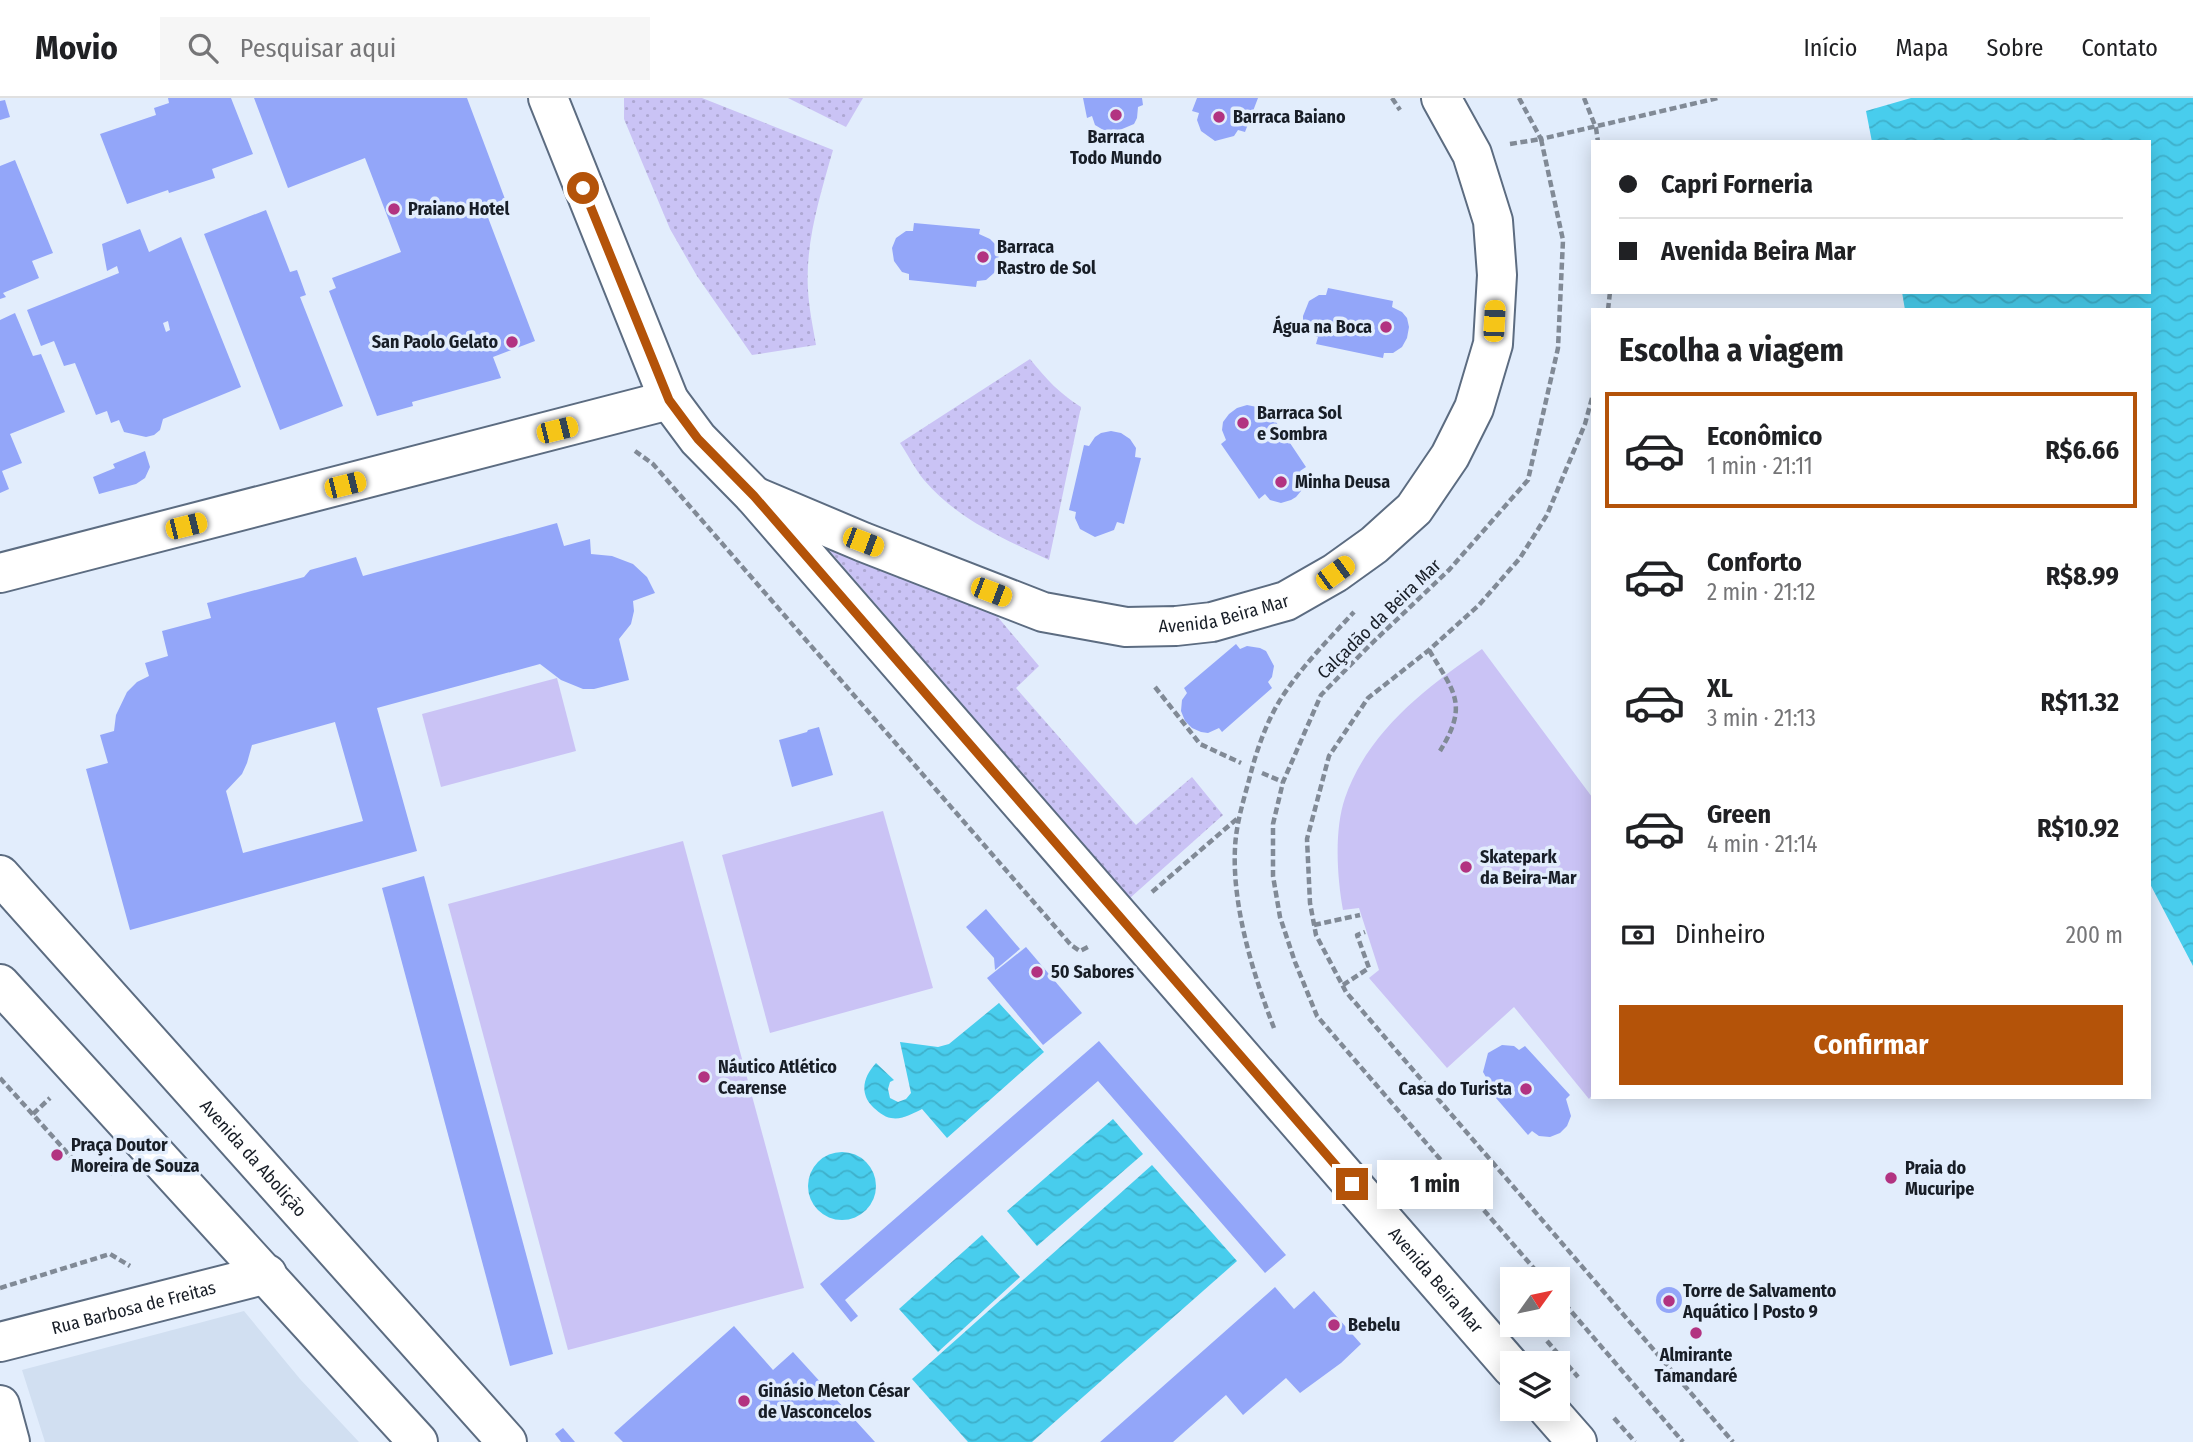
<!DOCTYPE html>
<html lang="pt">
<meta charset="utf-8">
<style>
body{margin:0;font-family:"Fira Sans Condensed",sans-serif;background:#f6f6f6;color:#202124;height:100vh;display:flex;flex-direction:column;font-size:26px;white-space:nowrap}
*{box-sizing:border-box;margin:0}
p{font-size:23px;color:#757577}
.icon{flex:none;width:38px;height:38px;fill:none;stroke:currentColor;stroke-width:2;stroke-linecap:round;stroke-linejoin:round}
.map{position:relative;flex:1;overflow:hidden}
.side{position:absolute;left:1591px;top:210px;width:560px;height:791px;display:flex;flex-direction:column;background:#fff;border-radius:0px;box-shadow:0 4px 18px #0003}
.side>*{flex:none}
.top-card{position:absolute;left:1591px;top:42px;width:560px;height:154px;border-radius:0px;box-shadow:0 4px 18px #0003;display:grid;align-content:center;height:154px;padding:0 28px;background:#fff}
.needle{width:46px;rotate:57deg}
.buttons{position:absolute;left:1500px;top:1169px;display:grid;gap:14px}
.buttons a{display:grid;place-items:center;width:70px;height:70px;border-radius:0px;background:#fff;box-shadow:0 4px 18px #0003;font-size:35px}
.end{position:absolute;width:32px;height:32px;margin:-16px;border:9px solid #b45309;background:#fff;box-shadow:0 0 0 4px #fff}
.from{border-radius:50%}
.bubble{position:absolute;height:49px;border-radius:0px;background:#fff;box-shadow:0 4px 18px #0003;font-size:23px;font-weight:700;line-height:49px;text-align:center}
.car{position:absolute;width:21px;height:42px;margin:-21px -10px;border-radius:9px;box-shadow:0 0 5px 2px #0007;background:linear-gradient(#f5c518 24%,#345 0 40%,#f5c518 0 76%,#345 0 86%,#f5c518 0)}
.top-card b{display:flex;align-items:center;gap:24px;height:66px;font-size:26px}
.top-card b+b{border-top:2px solid #e0e0e0}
.top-card i{width:18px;height:18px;background:#202124}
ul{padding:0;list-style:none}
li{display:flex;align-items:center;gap:21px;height:116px;margin:0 14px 10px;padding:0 14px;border:4px solid transparent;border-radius:0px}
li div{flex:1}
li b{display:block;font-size:26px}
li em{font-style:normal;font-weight:700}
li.active{border-color:#b45309}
li>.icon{width:63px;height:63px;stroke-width:1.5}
h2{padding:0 28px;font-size:32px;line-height:84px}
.pay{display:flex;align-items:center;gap:18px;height:77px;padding:0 28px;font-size:26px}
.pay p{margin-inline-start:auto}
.primary-button{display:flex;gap:14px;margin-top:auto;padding:14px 28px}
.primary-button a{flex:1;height:80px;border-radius:0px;background:#b45309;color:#fff;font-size:28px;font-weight:700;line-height:80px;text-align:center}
header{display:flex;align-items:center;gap:42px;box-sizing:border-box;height:98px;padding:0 35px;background:#fff;border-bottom:2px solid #e0e0e0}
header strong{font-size:33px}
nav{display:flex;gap:38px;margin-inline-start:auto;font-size:24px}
.search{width:490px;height:63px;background:#f6f6f6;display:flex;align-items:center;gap:18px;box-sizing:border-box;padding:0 24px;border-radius:0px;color:#757577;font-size:26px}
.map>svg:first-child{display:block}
.built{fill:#d1dff1}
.grass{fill:url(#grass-dots)}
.pitch{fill:#cac3f5}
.water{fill:url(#water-waves)}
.building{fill:#93a6f9;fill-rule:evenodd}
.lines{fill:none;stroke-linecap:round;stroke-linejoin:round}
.minor-casing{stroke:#5c6c81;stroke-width:42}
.major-casing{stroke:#5c6c81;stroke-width:42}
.path{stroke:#818a96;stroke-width:4.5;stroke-dasharray:7 3.5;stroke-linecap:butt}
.minor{stroke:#fff;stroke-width:38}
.major{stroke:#fff;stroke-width:38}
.route{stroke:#b45309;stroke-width:9}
.poi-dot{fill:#b23381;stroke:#e2edfc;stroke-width:2.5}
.labels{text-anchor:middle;stroke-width:7;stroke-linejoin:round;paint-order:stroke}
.poi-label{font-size:18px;font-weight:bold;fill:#181e27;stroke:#e2edfc;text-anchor:start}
.street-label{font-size:18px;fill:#181e27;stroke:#e2edfc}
</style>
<header>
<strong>Movio</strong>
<div class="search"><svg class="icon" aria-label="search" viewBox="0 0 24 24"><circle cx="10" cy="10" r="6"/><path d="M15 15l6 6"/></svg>Pesquisar aqui</div>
<nav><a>Início</a><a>Mapa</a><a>Sobre</a><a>Contato</a></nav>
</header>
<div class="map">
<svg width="2193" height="1344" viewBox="0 0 2193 1344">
<defs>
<pattern id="grass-dots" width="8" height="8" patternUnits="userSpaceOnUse" patternTransform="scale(1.75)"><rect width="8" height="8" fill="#cac3f5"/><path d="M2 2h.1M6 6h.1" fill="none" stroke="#ada7d2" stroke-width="1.8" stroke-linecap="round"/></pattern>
<pattern id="water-waves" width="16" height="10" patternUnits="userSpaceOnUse" patternTransform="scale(1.75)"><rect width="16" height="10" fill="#48cded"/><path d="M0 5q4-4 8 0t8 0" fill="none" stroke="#3eb0cb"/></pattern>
</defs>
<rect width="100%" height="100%" fill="#e2edfc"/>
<polygon class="built" points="244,1213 300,1281 359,1344 45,1344 22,1272"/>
<g class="grass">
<path d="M624,0h78l131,52c-13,46 -28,93 -25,140 1,19 5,37 8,55l-64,10 -55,-79 -27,-47 -46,-110z"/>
<polygon points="788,0 863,0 846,29"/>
<path d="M1030,261c16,20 30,35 51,48l-32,153c-45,-21 -92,-41 -125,-80 -9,-11 -16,-25 -24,-37z"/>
<polygon points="822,444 991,511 1039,568 1016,590 1136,727 1192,679 1223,717 1130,800"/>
</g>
<g class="pitch">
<path d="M1482,551l110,148v298l-3,4 -75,-92 -67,61 -78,-90 10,-8 -20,-62 -16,2c-6,-33 -9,-80 2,-112 23,-67 82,-111 137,-149z"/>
<polygon points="557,580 576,653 441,689 422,616"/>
<polygon points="883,713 933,890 770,935 722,757"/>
<polygon points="683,743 804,1190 568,1252 448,806"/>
</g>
<g class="water">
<polygon points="1911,0 2193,0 2193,868 2149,784 2149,212 1905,212 1902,194 2149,194 2149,44 1872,44 1866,13"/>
<path d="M999,905l45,49 -97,86 -25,-29c-10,5 -20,11 -31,9 -7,-1 -14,-7 -19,-12 -13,-14 -8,-30 4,-43l18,17 -4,2 -2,7 2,9 8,4 8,-3 5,-6 -11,-51 38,5 11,-3z"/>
<polygon points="1113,1021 1143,1056 1037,1148 1007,1113"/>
<circle cx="842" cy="1088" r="34"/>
<polygon points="1152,1067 1237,1163 1032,1344 968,1344 912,1281"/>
<polygon points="982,1137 1020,1179 938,1254 899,1211"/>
</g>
<g class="building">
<polygon points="168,0 231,0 253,56 212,71 215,80 169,95 168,92 127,106 100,36 156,17 154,10 169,5"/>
<polygon points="254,0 467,0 505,101 484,109 535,243 493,259 501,280 412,304 413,308 377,318 329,193 336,190 332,180 401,154 365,60 288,90"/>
<polygon points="1083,0 1142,0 1143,7 1138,9 1137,20 1134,26 1115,34 1105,33 1095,27 1092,18 1087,20"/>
<polygon points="1197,0 1258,0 1245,34 1238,32 1234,38 1215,43 1201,33 1197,22 1199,15 1192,13"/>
<polygon points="5,2 10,19 0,22 0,3"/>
<polygon points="15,62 53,155 32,163 39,180 3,195 6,199 0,201 0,68"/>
<polygon points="266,112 290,174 297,172 306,197 300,199 343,308 280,332 204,136"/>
<polygon points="914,125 980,131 979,136 990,141 995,146 999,155 998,166 994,175 986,182 977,183 976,189 909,182 909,176 902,174 894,163 892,150 896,140 906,133 913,133"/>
<path d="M140,131l9,23 32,-15 60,150 -78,32 -3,11 -6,5 -8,2 -22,-5 -5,-12 -8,3 -4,-12 -11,4 -21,-52 -11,3 -10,-25 -13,5 -14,-36 92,-37 -2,-7 -10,5 -5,-27zM168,223l2,9 -4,2 -3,-9z"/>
<polygon points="1328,190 1393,203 1392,209 1402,214 1407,220 1409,229 1407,240 1402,249 1393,255 1384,255 1383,260 1316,246 1318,239 1310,236 1303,225 1303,218 1309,203 1319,197 1326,197"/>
<polygon points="15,215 33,258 41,256 65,314 10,336 22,365 2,373 9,391 0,395 0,222"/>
<polygon points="1247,307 1257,309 1264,315 1268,312 1306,369 1300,373 1303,380 1301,393 1296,399 1291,402 1281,405 1270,402 1265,396 1259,401 1221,346 1226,342 1222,332 1223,324 1229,316 1237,310"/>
<polygon points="1111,333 1121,335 1130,341 1136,350 1135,359 1141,360 1124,426 1117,424 1114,432 1095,439 1080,431 1075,420 1076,414 1069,412 1084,347 1089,348 1095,339 1101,335"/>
<polygon points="145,353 150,369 145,380 136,386 99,396 93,379 115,370 113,366"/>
<path d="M557,425l7,23 26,-7 1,15 21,2 21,8 14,13 8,16 -22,8 1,10 -3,13 -12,15 10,41 -35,9h-11l-22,-9 -21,-16 -163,44 40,143 -287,79 -44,-161 22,-6 -8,-28 14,-4 2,-16 11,-23 10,-10 12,-6 -4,-13 23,-7 -6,-25 49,-13 -4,-15 97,-26 6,-7 18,-5 28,-8 7,19zM335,624l28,99 -120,32 -17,-62 16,-17 5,-11 5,-18z"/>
<polygon points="1236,546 1240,551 1247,548 1260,550 1266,553 1274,568 1272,579 1268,584 1272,590 1222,634 1219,630 1208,635 1201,634 1192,630 1185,623 1181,613 1182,602 1187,595 1184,590"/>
<polygon points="819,629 833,677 792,689 779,642 807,634 808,632"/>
<polygon points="424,778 553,1256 510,1268 382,790"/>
<polygon points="986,811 1020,851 995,872 994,860 966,829"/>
<polygon points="1026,849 1082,915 1043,947 987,880"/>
<polygon points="1099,943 1286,1157 1265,1175 1098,983 845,1202 858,1218 851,1224 820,1186"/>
<polygon points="1502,947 1514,948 1519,952 1525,948 1570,997 1566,1001 1571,1018 1567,1028 1560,1035 1550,1039 1539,1038 1532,1033 1528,1037 1483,985 1487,981 1483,974 1488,955"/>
<circle cx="1669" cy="1202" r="13"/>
<polygon points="1275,1189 1294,1211 1314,1193 1361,1246 1341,1265 1300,1295 1286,1280 1243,1317 1226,1297 1173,1344 1100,1344"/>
<polygon points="734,1228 773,1272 793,1254 875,1344 623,1344 614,1335"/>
<polygon points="563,1330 575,1344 561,1344 555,1336"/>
</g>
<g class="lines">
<defs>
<g id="minor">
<path id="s1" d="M754,398l109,46 180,70 83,15 50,-1 36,-4 74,-21 49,-28 39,-28 40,-36 36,-53 24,-48 19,-64 4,-69 -4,-54 -21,-67 -31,-56"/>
<path id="s2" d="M0,1244l267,-68"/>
</g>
<g id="major">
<path id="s3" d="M548,0l121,302 29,39 56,57 758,872"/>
<polyline points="0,475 669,302"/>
<path id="s4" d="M0,777l507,567"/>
<polyline points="0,886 418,1344"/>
<polyline points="0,1307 10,1344"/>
<polyline points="1548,1311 1577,1344"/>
</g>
</defs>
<use href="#minor" class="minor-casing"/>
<use href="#major" class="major-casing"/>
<g class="path">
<polyline points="1392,0 1400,12"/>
<polyline points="1519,0 1541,41 1718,0"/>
<polyline points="1584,0 1596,30 1598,44"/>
<polyline points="1510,46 1541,41 1563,142 1558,250 1528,382 1449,472 1369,548 1321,597 1283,684 1273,726 1273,778 1280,819 1295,864 1317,918 1543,1181"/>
<polyline points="1608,212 1610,194"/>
<polyline points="1592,300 1585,326 1547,417 1520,460 1479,507 1429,552 1368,600 1329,658 1307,741 1310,805 1316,837 1346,894 1733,1344"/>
<polyline points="635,353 653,366 1071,847 1080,853 1090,848"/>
<path d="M1429,552c25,42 40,54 11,101"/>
<polyline points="1155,589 1200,646 1241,665"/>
<polyline points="1262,675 1283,684"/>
<polyline points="1152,794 1239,719"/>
<polyline points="1314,827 1360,817"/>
<polyline points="1343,887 1369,870 1357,837 1365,834"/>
<path d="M1274,930c-21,-54 -42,-122 -39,-180 1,-23 8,-46 14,-68 7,-28 17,-58 33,-83 21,-32 47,-58 72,-85"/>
<polyline points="0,980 81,1070 112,1075 115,1078"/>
<polyline points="33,1016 50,1000"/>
<polyline points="0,1190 110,1156 130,1168"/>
<polyline points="1558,1198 1683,1344"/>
<polyline points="1547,1243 1578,1279"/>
<polyline points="1614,1320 1635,1344"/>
</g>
<use href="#minor" class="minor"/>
<use href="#major" class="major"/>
</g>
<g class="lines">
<polyline class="route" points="583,90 669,302 698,341 754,398 1352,1086"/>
</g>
<g class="poi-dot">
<circle cx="1116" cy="17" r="7"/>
<circle cx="1219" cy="19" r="7"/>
<circle cx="394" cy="111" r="7"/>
<circle cx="983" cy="159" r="7"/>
<circle cx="1386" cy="229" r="7"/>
<circle cx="512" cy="244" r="7"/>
<circle cx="1243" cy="325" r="7"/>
<circle cx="1281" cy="384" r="7"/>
<circle cx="1466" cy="769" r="7"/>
<circle cx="1037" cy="874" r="7"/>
<circle cx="704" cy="979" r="7"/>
<circle cx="1526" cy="991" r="7"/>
<circle cx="57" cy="1057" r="7"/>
<circle cx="1891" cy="1080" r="7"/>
<circle cx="1669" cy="1203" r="7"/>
<circle cx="1334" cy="1227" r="7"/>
<circle cx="1696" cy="1235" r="7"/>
<circle cx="744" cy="1303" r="7"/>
</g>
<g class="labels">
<g class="poi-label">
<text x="1233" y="25">Barraca Baiano</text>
<text x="1116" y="45" text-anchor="middle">Barraca<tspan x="1116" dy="21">Todo Mundo</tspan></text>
<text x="408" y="117">Praiano Hotel</text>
<text x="997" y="155">Barraca<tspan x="997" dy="21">Rastro de Sol</tspan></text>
<text x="1372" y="235" text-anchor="end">Água na Boca</text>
<text x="498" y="250" text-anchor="end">San Paolo Gelato</text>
<text x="1257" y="321">Barraca Sol<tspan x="1257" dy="21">e Sombra</tspan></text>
<text x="1295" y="390">Minha Deusa</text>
<text x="1480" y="765">Skatepark<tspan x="1480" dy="21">da Beira-Mar</tspan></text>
<text x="1051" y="880">50 Sabores</text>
<text x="718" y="975">Náutico Atlético<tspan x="718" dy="21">Cearense</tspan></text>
<text x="1512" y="997" text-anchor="end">Casa do Turista</text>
<text x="71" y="1053">Praça Doutor<tspan x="71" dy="21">Moreira de Souza</tspan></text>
<text x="1905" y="1076">Praia do<tspan x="1905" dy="21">Mucuripe</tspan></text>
<text x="1683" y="1199">Torre de Salvamento<tspan x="1683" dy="21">Aquático | Posto 9</tspan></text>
<text x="1348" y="1233">Bebelu</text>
<text x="1696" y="1263" text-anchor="middle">Almirante<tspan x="1696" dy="21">Tamandaré</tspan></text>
<text x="758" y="1299">Ginásio Meton César<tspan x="758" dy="21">de Vasconcelos</tspan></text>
</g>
<g class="street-label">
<text dy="6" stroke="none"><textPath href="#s1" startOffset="495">Avenida Beira Mar</textPath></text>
<text transform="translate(1379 521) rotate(-44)" y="6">Calçadão da Beira Mar</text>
<text dy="6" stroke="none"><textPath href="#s4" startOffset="380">Avenida da Abolição</textPath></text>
<text dy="6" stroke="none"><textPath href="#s3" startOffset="1493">Avenida Beira Mar</textPath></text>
<text dy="6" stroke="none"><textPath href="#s2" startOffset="138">Rua Barbosa de Freitas</textPath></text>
</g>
</g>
</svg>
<div class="buttons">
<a><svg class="needle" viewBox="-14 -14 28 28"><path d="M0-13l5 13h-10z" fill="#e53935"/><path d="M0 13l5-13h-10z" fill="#757577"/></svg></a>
<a><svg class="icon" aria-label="layers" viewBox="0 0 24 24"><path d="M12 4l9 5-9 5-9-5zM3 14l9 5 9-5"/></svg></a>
</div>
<i class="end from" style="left:583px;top:90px"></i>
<i class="end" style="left:1352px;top:1086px"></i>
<div class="bubble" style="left:1377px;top:1062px;width:116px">1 min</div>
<i class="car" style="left:1494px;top:223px;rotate:3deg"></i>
<i class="car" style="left:557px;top:332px;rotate:76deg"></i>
<i class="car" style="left:345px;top:387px;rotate:76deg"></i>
<i class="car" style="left:186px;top:428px;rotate:76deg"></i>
<i class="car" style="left:863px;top:444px;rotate:111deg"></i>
<i class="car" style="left:1335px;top:475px;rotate:54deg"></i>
<i class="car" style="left:991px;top:494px;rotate:111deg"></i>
<div class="top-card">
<b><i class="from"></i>Capri Forneria</b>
<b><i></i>Avenida Beira Mar</b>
</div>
<section class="side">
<h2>Escolha a viagem</h2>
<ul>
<li class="active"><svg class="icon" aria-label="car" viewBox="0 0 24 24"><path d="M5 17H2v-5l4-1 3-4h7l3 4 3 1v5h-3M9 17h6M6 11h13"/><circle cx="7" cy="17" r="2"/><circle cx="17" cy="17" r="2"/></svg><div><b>Econômico</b><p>1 min · 21:11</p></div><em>R$6.66</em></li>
<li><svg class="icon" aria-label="car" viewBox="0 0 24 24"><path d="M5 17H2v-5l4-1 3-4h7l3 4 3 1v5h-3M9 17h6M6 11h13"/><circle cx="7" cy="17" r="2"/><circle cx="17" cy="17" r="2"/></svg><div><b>Conforto</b><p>2 min · 21:12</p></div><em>R$8.99</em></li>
<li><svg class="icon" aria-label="car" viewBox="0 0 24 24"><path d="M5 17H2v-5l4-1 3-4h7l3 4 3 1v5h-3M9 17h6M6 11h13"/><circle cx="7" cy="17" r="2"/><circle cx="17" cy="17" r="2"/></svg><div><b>XL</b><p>3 min · 21:13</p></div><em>R$11.32</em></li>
<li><svg class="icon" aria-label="car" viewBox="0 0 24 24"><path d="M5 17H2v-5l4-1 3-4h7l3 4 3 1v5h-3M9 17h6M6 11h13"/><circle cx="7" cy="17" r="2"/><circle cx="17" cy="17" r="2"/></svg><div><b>Green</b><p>4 min · 21:14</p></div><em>R$10.92</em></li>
</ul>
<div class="pay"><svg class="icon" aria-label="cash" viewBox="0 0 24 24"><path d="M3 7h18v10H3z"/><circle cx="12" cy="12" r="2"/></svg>Dinheiro<p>200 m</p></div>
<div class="primary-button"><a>Confirmar</a></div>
</section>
</div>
